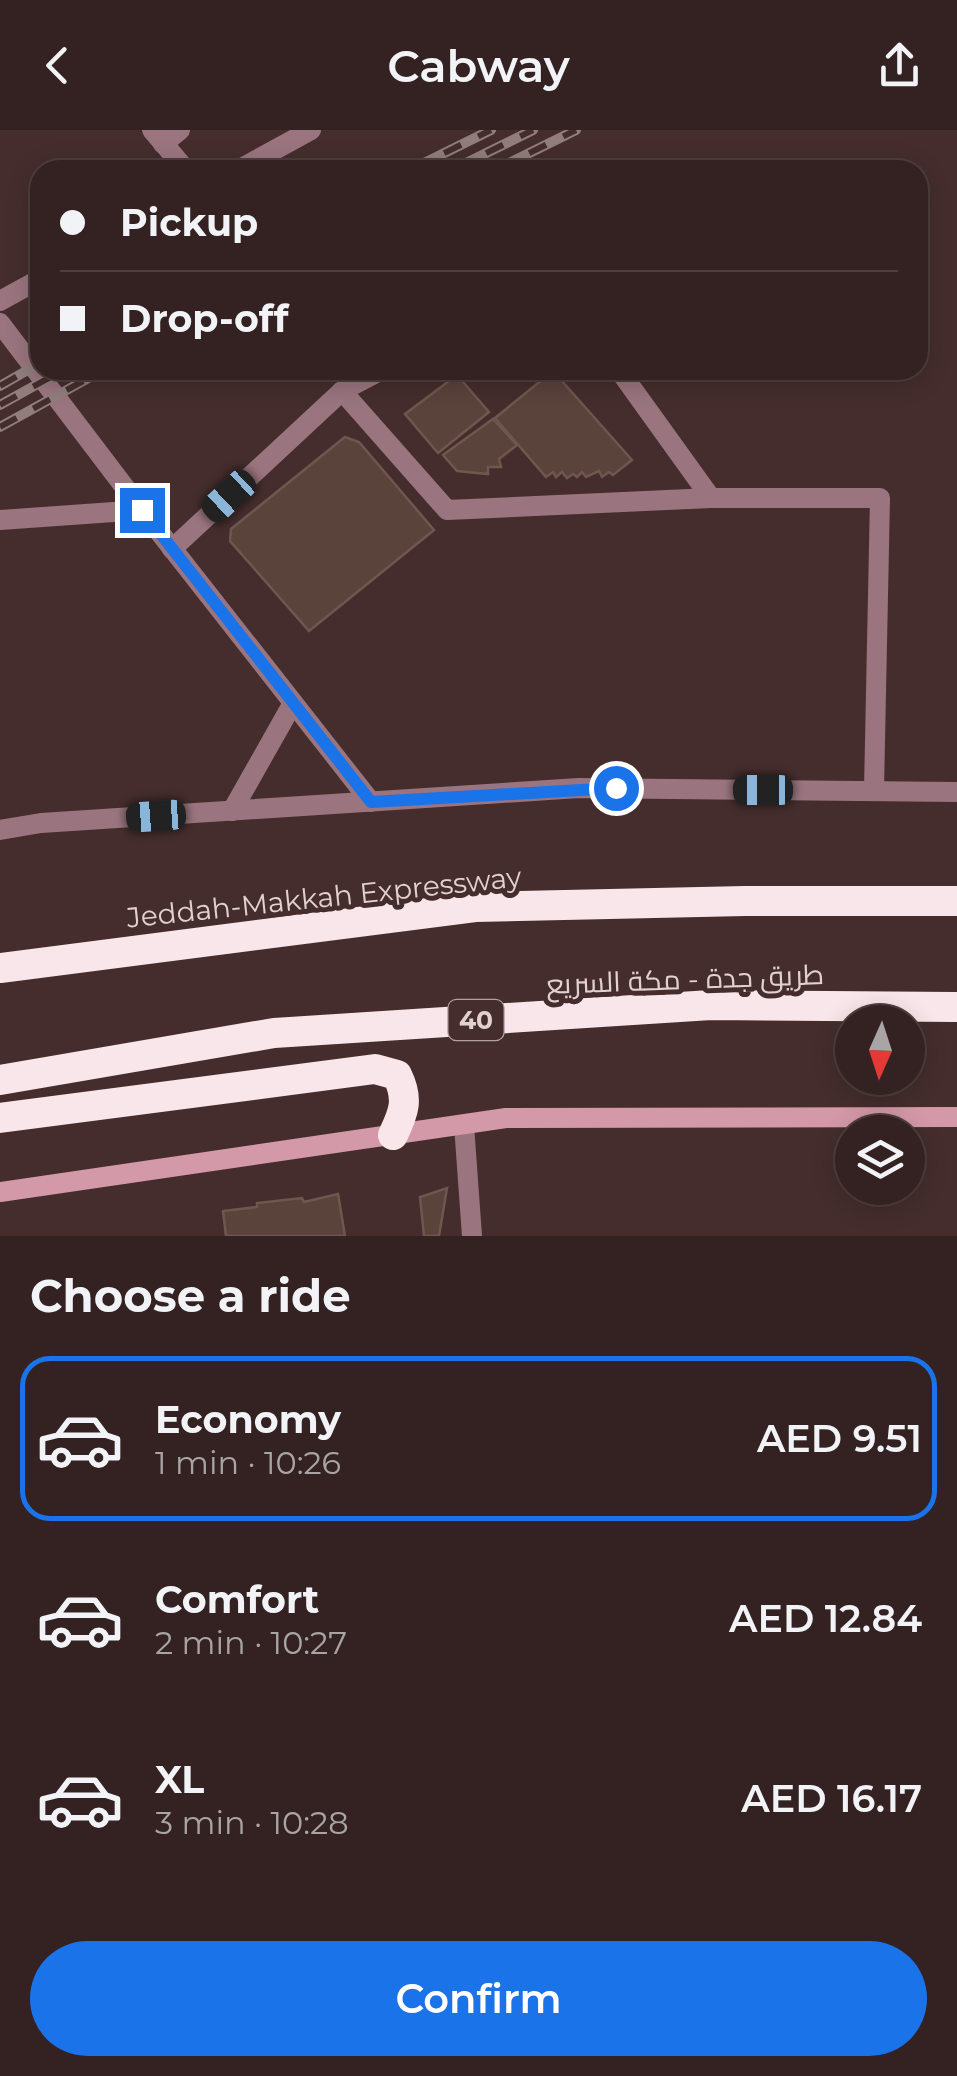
<!DOCTYPE html>
<meta charset="utf-8">
<style>
body{margin:0;font-family:Montserrat,Cairo,sans-serif;background:#3c2a2a;color:#f1f3f6;height:100vh;display:flex;flex-direction:column;font-size:38px;white-space:nowrap}
*{box-sizing:border-box;margin:0}
p{font-size:32px;color:#a9a4a5}
.icon{flex:none;width:55px;height:55px;fill:none;stroke:currentColor;stroke-width:2;stroke-linecap:round;stroke-linejoin:round}
.map{position:relative;height:1106px;overflow:hidden}
.side{display:flex;flex-direction:column;background:#342222;flex:1}
.side>*{flex:none}
.banner{position:absolute;left:30px;top:30px;width:898px;height:220px;border-radius:30px;box-shadow:0 5px 25px #0003,0 0 0 2px #4e3f40;display:grid;align-content:center;height:220px;padding:0 30px;background:#342222}
.needle{width:65px;rotate:183deg}
.fabs{position:absolute;left:835px;top:875px;display:grid;gap:20px}
.fabs a{display:grid;place-items:center;width:90px;height:90px;border-radius:50%;background:#342222;box-shadow:0 5px 25px #0003,0 0 0 2px #4e3f40;font-size:50px}
.end{position:absolute;width:45px;height:45px;margin:-22px;border:12px solid #1a73e8;background:#fff;box-shadow:0 0 0 5px #fff}
.from{border-radius:50%}
.car{position:absolute;width:30px;height:60px;margin:-30px -15px;border-radius:12px;box-shadow:0 0 8px 2px #0007;background:linear-gradient(#222 24%,#8ab4d8 0 40%,#222 0 76%,#8ab4d8 0 86%,#222 0)}
.banner b{display:flex;align-items:center;gap:35px;height:95px;font-size:38px}
.banner b+b{border-top:2px solid #4e3f40}
.banner i{width:25px;height:25px;background:#f1f3f6}
ul{padding:0;list-style:none}
li{display:flex;align-items:center;gap:30px;height:165px;margin:0 20px 15px;padding:0 10px;border:5px solid transparent;border-radius:30px}
li div{flex:1}
li b{display:block;font-size:38px}
li em{font-style:normal;font-weight:600}
li.active{border-color:#1a73e8}
li>.icon{width:90px;height:90px;stroke-width:1.5}
h2{padding:0 30px;font-size:45px;line-height:120px}
.action{display:flex;gap:20px;margin-top:auto;padding:20px 30px}
.action a{flex:1;height:115px;border-radius:60px;background:#1a73e8;color:#fff;font-size:40px;font-weight:600;line-height:115px;text-align:center}
header{display:flex;justify-content:space-between;align-items:center;height:130px;padding:0 30px;background:#342222;font-size:45px;font-weight:600}
.map>svg:first-child{display:block}
.building{fill:#5a433b;stroke:#6f574f;stroke-width:2.5}
.lines{fill:none;stroke-linecap:round;stroke-linejoin:round}
.street{stroke:#9a757f;stroke-width:20}
.secondary{stroke:#d499a8;stroke-width:20}
.highway{stroke:#f9e6ea;stroke-width:30}
.rail-casing{stroke:#917d7d;stroke-width:10}
.rail{stroke:#452d2d;stroke-width:6;stroke-dasharray:19;stroke-linecap:butt}
.route{stroke:#1a73e8;stroke-width:12}
.labels{text-anchor:middle;stroke-width:10;stroke-linejoin:round;paint-order:stroke}
.shield{fill:#452d2d;stroke:#b2a0a0;stroke-width:2.5}
.shield-label{font-size:25px;font-weight:bold;fill:#e1d2d1}
.street-label{font-size:28px;fill:#e1d2d1;stroke:#452d2d}
</style>
<header><svg class="icon" aria-label="back" viewBox="0 0 24 24"><path d="M15 5l-7 7 7 7"/></svg>Cabway<svg class="icon" aria-label="share" viewBox="0 0 24 24"><path d="M12 15V3M7 8l5-5 5 5M5 13v7h14v-7"/></svg></header>
<div class="map">
<svg width="957" height="1106" viewBox="0 0 957 1106">
<rect width="100%" height="100%" fill="#452d2d"/>
<g class="building">
<polygon points="553,241 632,330 613,345 609,342 602,347 599,341 586,347 582,342 577,347 573,344 567,348 562,342 556,347 553,342 546,347 495,288"/>
<polygon points="457,245 489,282 438,323 405,284"/>
<polygon points="493,289 517,315 499,329 501,337 488,337 488,344 457,341 443,325"/>
<polygon points="345,307 359,312 434,400 309,501 230,411 231,399"/>
<polygon points="447,1058 439,1106 424,1106 420,1067"/>
<polygon points="338,1064 345,1106 226,1106 223,1081 257,1077 257,1073 302,1068 304,1072"/>
</g>
<g class="lines">
<g class="street">
<polyline points="152,0 186,40"/>
<polyline points="163,14 180,0"/>
<polyline points="238,40 311,0"/>
<polyline points="0,171 40,149"/>
<polyline points="0,193 142,380 371,672"/>
<polyline points="619,240 711,368"/>
<polyline points="342,261 447,380 711,368 880,368 874,660"/>
<polyline points="0,390 142,380"/>
<polyline points="172,419 342,261 382,240"/>
<polyline points="232,681 293,573"/>
<polyline points="0,700 41,693 579,658 957,662"/>
<polyline points="464,995 472,1106"/>
</g>
<polyline class="secondary" points="0,1062 506,988 957,987"/>
<g class="highway">
<polyline points="0,838 475,777 745,771 957,771"/>
<polyline points="0,950 274,903 711,875 957,877"/>
<path d="M0,988l375,-49 22,6c12,24 7,37 -4,60"/>
</g>
<defs>
<g id="rail">
<polyline points="410,40 491,0"/>
<polyline points="452,40 533,0"/>
<polyline points="495,40 576,0"/>
<polyline points="0,256 40,233"/>
<polyline points="0,275 63,240"/>
<polyline points="0,297 103,240"/>
</g>
</defs>
<use href="#rail" class="rail-casing"/>
<use href="#rail" class="rail"/>
</g>
<g class="lines">
<polyline class="route" points="142,380 371,672 616,658"/>
</g>
<g class="labels">
<rect class="shield" x="448.5" y="870" width="55" height="40" rx="8"/>
<g class="shield-label">
<text x="476" y="899">40</text>
</g>
<g class="street-label">
<text transform="translate(324 767) rotate(-6)" y="10">Jeddah-Makkah Expressway</text>
<text transform="translate(685 849) rotate(-2)" y="10">طريق جدة - مكة السريع</text>
</g>
</g>
</svg>
<div class="fabs">
<a><svg class="needle" viewBox="-14 -14 28 28"><path d="M0-13l5 13h-10z" fill="#e53935"/><path d="M0 13l5-13h-10z" fill="#a9a4a5"/></svg></a>
<a><svg class="icon" aria-label="layers" viewBox="0 0 24 24"><path d="M12 4l9 5-9 5-9-5zM3 14l9 5 9-5"/></svg></a>
</div>
<i class="end from" style="left:616px;top:658px"></i>
<i class="end" style="left:142px;top:380px"></i>
<i class="car" style="left:229px;top:366px;rotate:227deg"></i>
<i class="car" style="left:763px;top:660px;rotate:270deg"></i>
<i class="car" style="left:156px;top:686px;rotate:266deg"></i>
<div class="banner">
<b><i class="from"></i>Pickup</b>
<b><i></i>Drop-off</b>
</div>
</div>
<section class="side">
<h2>Choose a ride</h2>
<ul>
<li class="active"><svg class="icon" aria-label="car" viewBox="0 0 24 24"><path d="M5 17H2v-5l4-1 3-4h7l3 4 3 1v5h-3M9 17h6M6 11h13"/><circle cx="7" cy="17" r="2"/><circle cx="17" cy="17" r="2"/></svg><div><b>Economy</b><p>1 min · 10:26</p></div><em>AED 9.51</em></li>
<li><svg class="icon" aria-label="car" viewBox="0 0 24 24"><path d="M5 17H2v-5l4-1 3-4h7l3 4 3 1v5h-3M9 17h6M6 11h13"/><circle cx="7" cy="17" r="2"/><circle cx="17" cy="17" r="2"/></svg><div><b>Comfort</b><p>2 min · 10:27</p></div><em>AED 12.84</em></li>
<li><svg class="icon" aria-label="car" viewBox="0 0 24 24"><path d="M5 17H2v-5l4-1 3-4h7l3 4 3 1v5h-3M9 17h6M6 11h13"/><circle cx="7" cy="17" r="2"/><circle cx="17" cy="17" r="2"/></svg><div><b>XL</b><p>3 min · 10:28</p></div><em>AED 16.17</em></li>
</ul>
<div class="action"><a>Confirm</a></div>
</section>
